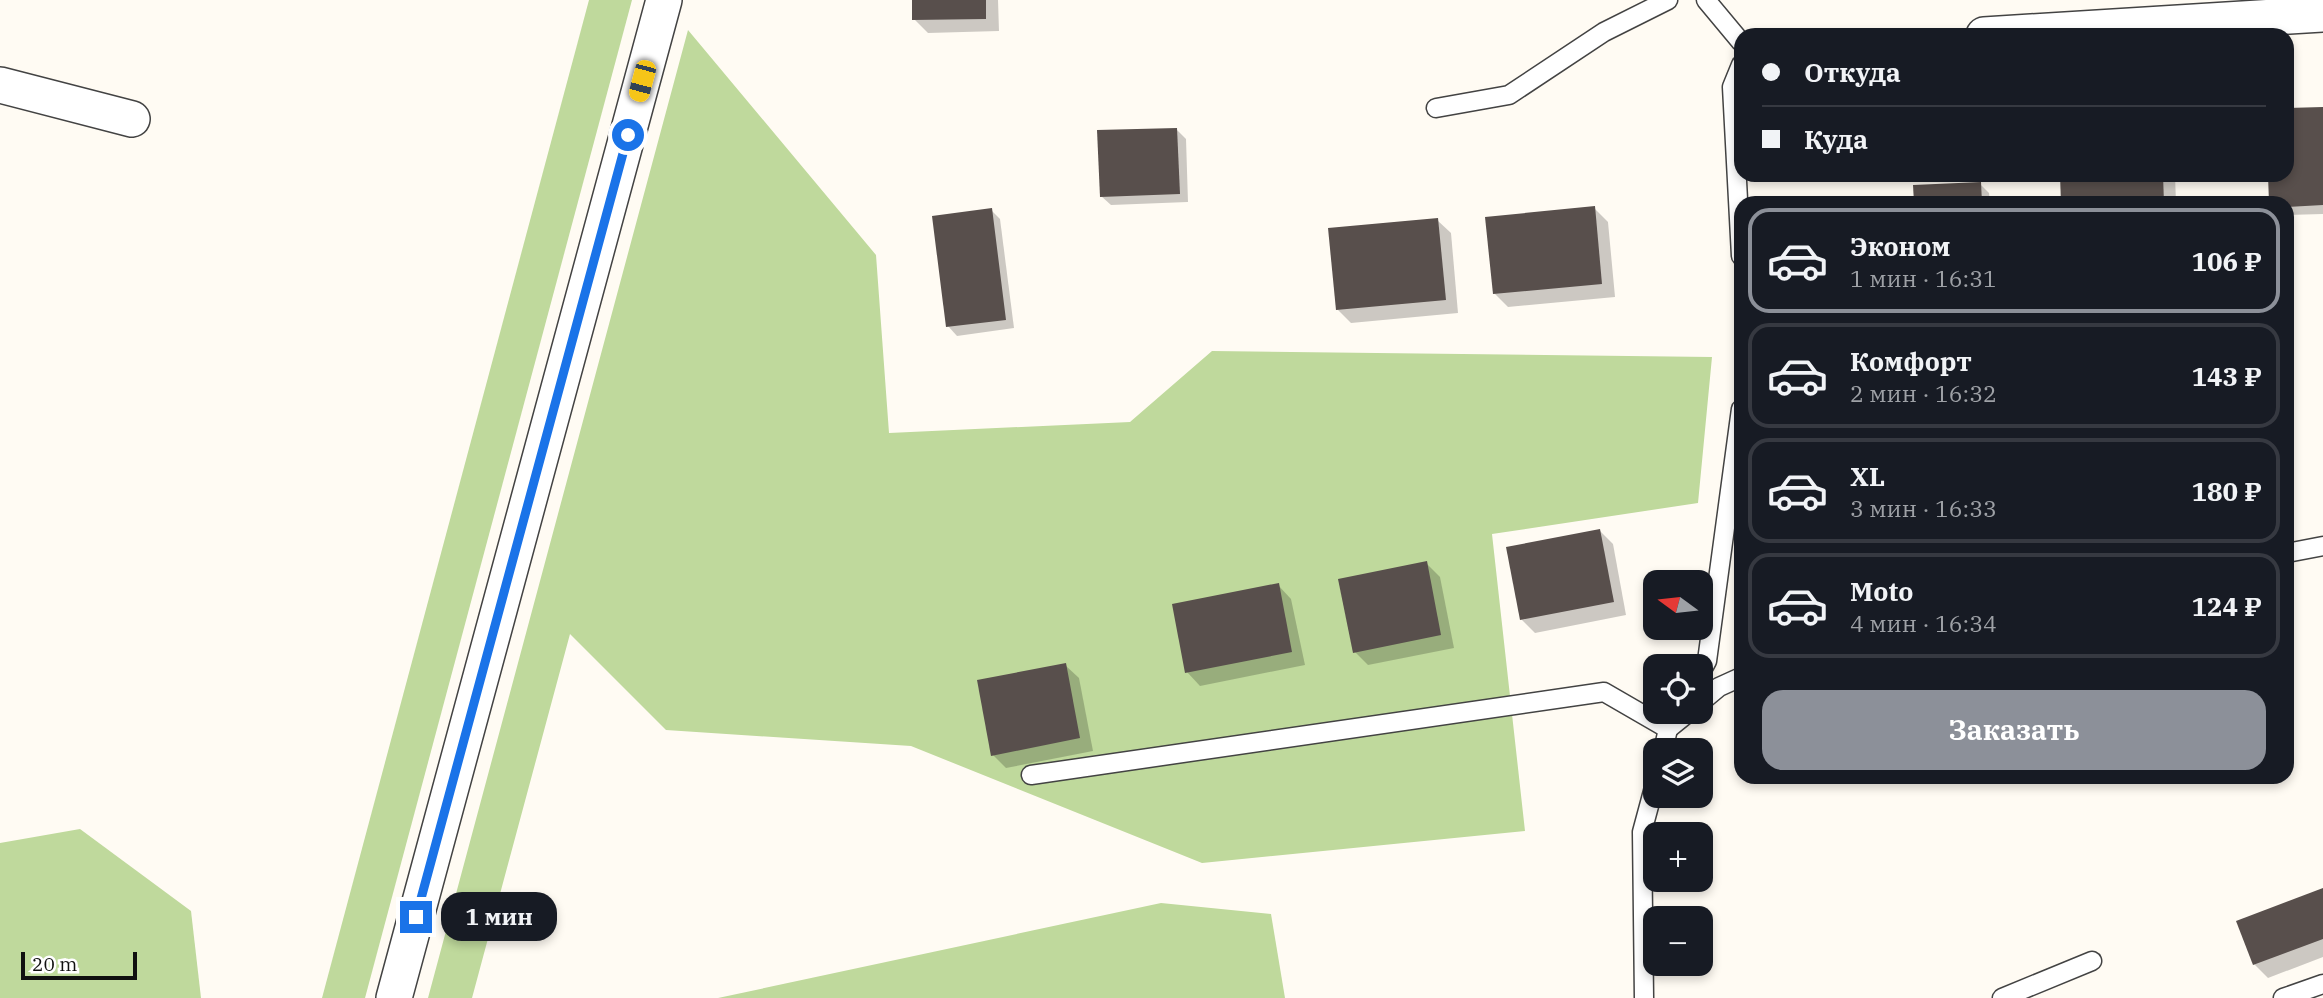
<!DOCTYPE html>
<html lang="ru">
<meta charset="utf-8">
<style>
body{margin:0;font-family:"IBM Plex Serif",serif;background:#242831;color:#f1f3f6;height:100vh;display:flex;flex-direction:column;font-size:26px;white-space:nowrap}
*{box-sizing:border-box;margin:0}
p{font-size:23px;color:#9ea1a6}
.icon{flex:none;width:38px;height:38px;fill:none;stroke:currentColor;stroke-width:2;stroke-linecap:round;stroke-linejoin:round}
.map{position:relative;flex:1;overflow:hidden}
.sheet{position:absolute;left:1734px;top:196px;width:560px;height:588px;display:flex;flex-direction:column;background:#171b24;border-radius:21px;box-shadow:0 4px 10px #0003}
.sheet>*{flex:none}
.banner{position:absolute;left:1734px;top:28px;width:560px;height:154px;border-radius:21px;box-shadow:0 4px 10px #0003;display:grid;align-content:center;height:154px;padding:0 28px;background:#171b24}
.needle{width:46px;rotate:285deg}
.fabs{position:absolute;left:1643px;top:570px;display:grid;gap:14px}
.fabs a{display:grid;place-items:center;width:70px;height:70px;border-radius:14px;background:#171b24;box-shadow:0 4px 10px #0003;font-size:35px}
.scale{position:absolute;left:21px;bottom:18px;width:116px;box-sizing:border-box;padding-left:7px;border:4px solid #101010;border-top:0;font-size:19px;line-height:24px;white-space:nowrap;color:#101010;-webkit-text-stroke:5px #fff;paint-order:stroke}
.end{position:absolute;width:32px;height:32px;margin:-16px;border:9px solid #1a73e8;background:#fff;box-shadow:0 0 0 4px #fff}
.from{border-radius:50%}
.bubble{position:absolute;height:49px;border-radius:21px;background:#171b24;box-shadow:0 4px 10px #0003;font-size:23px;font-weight:700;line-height:49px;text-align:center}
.car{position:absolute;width:21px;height:42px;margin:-21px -10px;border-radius:9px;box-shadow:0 0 5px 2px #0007;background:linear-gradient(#f5c518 24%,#345 0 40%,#f5c518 0 76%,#345 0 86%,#f5c518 0)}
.banner b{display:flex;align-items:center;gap:24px;height:66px;font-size:26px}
.banner b+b{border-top:2px solid #363941}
.banner i{width:18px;height:18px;background:#f1f3f6}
ul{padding:12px 0 0;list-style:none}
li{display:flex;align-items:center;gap:21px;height:105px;margin:0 14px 10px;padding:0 14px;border:4px solid #363941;border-radius:21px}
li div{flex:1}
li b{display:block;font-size:26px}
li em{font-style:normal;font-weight:700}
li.active{border-color:#8c9099}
li>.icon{width:63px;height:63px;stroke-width:1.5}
.button{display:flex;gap:14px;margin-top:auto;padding:14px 28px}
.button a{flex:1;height:80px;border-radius:21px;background:#8c9099;color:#fff;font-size:28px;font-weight:700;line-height:80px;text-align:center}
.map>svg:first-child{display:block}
.forest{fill:#bfd99c}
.shadow{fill:#0003}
.building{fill:#584f4c}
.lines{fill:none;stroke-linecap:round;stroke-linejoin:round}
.service-casing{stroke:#434343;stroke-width:21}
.minor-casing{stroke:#434343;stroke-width:38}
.service{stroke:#fff;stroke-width:18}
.minor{stroke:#fff;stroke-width:35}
.route{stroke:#1a73e8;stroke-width:9}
</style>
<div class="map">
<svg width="2323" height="998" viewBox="0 0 2323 998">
<rect width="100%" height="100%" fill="#fffbf3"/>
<g class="forest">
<polygon points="589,0 632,0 365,998 322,998"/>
<polygon points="688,30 876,255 889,433 1130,422 1212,351 1712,357 1698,503 1492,534 1525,831 1202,863 911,746 666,730 570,634 472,998 428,998"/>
<polygon points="80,829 191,911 201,998 0,998 0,843"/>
<polygon points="1161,903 1271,914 1285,998 718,998"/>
</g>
<g class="shadow">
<polygon points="914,0 998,0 999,31 928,33 914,19"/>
<polygon points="2323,109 2323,214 2287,215 2287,203 2271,203 2270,175 2287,175"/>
<polygon points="1177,130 1186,139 1188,202 1111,205 1101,196"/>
<polygon points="2062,175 2175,175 2176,203 2063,203"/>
<polygon points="1980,184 1989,193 1990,203 1915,203"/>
<polygon points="1594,208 1608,222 1615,297 1508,307 1494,293"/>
<polygon points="991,210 1000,219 1014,328 957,336 948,326"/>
<polygon points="1437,220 1451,233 1458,313 1351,323 1337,309"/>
<polygon points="1599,530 1613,544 1626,615 1535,633 1521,619"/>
<polygon points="1426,563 1440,577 1454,648 1368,665 1355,652"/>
<polygon points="1278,585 1291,599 1305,665 1200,686 1187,672"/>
<polygon points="1065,665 1079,678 1093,751 1006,768 993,755"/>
<polygon points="2323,890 2323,957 2268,978 2254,964"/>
</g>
<g class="building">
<polygon points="912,0 986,0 986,19 912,20"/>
<polygon points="2323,107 2323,205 2287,207 2287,203 2269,203 2268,175 2287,175 2287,108"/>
<polygon points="1177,128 1180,194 1100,197 1097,130"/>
<polygon points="2060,175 2163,175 2164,203 2061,203"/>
<polygon points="1981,182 1982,203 1914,203 1913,185"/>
<polygon points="1595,206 1602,284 1493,294 1485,217"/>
<polygon points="992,208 1006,320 946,327 932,216"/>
<polygon points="1438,218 1446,300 1336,310 1328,228"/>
<polygon points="1600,529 1614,602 1520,620 1506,547"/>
<polygon points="1427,561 1441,635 1353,653 1338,579"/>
<polygon points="1279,583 1292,652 1185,673 1172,604"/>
<polygon points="1066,663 1080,738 991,756 977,680"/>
<polygon points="2323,888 2323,939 2253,965 2236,921"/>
</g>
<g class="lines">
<defs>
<g id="service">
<polyline points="1706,0 1741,42"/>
<polyline points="1741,65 1732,87 1741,256"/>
<polyline points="1436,108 1509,95 1604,32 1668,0"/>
<polyline points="2287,553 2323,546"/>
<polyline points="1701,672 1707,661 1741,409"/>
<polyline points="1701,702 1719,687 1741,677"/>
<polyline points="1663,751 1668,729 1673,721"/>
<polyline points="1031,775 1604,692 1668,729 1689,712"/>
<polyline points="1644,998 1642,832 1656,780"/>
<polyline points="2002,998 2092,961"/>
<polyline points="2283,998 2323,984"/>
</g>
<g id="minor">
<polyline points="1984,35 2323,14"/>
<polyline points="0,85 132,119"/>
<polyline points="394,998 664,0"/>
</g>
</defs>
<use href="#service" class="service-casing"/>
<use href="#minor" class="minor-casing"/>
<use href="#service" class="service"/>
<use href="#minor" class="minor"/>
</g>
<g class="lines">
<polyline class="route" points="416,917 628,135"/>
</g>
</svg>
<div class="fabs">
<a><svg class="needle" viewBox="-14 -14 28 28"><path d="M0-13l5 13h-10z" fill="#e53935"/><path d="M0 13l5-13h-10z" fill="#9ea1a6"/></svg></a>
<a><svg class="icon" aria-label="locate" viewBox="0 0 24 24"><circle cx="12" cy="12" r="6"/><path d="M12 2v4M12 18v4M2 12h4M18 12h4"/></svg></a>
<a><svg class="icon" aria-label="layers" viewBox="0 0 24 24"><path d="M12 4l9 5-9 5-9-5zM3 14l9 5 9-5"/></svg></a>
<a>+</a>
<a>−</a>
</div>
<div class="scale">20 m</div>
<i class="end from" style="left:628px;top:135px"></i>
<i class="end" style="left:416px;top:917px"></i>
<div class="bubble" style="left:441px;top:892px;width:116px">1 мин</div>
<i class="car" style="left:642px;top:81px;rotate:195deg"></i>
<div class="banner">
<b><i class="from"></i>Откуда</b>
<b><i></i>Куда</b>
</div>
<section class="sheet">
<ul>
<li class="active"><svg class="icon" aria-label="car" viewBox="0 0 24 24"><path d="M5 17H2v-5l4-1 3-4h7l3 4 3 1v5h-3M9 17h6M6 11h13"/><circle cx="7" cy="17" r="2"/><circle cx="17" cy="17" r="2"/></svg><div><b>Эконом</b><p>1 мин · 16:31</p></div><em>106 ₽</em></li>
<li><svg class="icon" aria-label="car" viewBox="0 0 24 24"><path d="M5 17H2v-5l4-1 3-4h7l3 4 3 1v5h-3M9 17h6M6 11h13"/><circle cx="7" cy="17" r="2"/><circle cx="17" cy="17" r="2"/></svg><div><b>Комфорт</b><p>2 мин · 16:32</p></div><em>143 ₽</em></li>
<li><svg class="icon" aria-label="car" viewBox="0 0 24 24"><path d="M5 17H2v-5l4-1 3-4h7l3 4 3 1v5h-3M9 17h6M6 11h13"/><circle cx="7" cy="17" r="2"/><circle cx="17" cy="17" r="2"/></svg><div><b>XL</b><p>3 мин · 16:33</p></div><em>180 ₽</em></li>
<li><svg class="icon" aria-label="car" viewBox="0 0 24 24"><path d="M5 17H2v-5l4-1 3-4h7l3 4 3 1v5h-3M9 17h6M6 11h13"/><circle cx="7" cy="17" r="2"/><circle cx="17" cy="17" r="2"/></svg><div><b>Moto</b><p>4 мин · 16:34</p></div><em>124 ₽</em></li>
</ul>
<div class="button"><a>Заказать</a></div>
</section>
</div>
